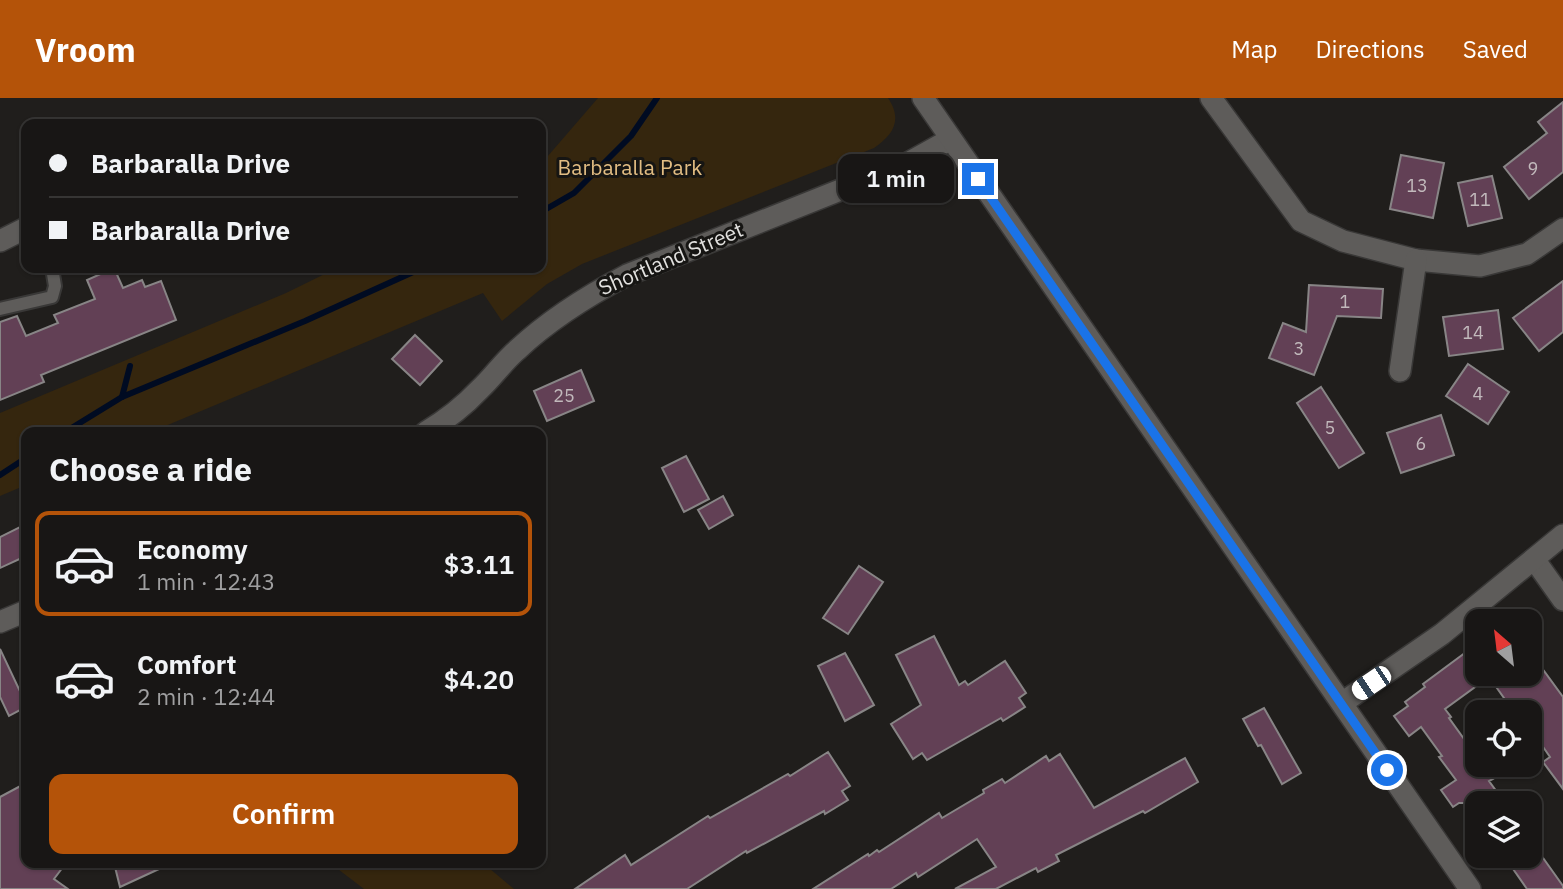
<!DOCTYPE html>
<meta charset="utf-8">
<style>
body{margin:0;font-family:"IBM Plex Sans",sans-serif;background:#252322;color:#f1f3f6;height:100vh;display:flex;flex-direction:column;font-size:26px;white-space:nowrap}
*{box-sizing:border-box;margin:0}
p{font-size:23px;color:#9f9fa0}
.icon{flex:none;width:38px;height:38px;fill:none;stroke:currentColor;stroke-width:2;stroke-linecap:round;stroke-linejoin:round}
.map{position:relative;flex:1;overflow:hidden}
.details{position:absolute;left:21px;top:329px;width:525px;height:441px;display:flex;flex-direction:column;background:#181615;border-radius:14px;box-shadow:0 2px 5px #0004,0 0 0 2px #363534}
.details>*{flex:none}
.guide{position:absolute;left:21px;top:21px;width:525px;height:154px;border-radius:14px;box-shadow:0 2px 5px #0004,0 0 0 2px #363534;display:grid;align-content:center;height:154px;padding:0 28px;background:#181615}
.needle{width:46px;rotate:332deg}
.fabs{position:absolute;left:1465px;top:511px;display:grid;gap:14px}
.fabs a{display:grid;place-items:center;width:77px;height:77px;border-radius:14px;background:#181615;box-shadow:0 2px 5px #0004,0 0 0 2px #363534;font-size:35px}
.end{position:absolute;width:32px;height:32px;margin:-16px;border:9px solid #1a73e8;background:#fff;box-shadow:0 0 0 4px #fff}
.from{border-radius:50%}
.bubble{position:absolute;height:49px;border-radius:14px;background:#181615;box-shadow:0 2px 5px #0004,0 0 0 2px #363534;font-size:23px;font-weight:600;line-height:49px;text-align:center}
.car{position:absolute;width:21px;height:42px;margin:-21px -10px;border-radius:9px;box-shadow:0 0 5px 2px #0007;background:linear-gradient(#fff 24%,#345 0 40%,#fff 0 76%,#345 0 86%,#fff 0)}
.guide b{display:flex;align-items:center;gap:24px;height:66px;font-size:26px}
.guide b+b{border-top:2px solid #363534}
.guide i{width:18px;height:18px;background:#f1f3f6}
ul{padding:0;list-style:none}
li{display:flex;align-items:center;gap:21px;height:105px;margin:0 14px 10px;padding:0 14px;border:4px solid transparent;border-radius:14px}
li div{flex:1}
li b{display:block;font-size:26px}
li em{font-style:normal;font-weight:600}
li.on{border-color:#b45309}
li>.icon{width:63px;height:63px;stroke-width:1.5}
h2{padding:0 28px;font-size:32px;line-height:84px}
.action{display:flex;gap:14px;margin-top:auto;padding:14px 28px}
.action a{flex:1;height:80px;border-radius:14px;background:#b45309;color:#fff;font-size:28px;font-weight:600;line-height:80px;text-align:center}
header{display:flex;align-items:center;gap:42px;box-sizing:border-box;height:98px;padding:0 35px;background:#b45309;color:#fff}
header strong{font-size:33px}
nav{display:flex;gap:38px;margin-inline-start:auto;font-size:24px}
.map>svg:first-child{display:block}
.green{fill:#35260e}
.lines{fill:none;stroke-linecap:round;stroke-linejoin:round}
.stream{stroke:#000b22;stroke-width:6}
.building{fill:#624055;stroke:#888586;stroke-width:2}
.lane-casing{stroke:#393837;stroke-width:16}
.street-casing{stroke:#393837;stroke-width:24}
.secondary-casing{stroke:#393837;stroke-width:24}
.lane{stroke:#5e5c5a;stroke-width:12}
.street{stroke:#5e5c5a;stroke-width:21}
.secondary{stroke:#5e5c5a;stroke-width:21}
.route{stroke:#1a73e8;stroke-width:9}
.labels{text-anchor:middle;stroke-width:6;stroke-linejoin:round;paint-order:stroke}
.number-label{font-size:18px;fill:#c2b9bc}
.park-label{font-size:21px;fill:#e2bd83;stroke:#161513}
.street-label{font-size:21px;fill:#e2e1df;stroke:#161513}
</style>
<header>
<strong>Vroom</strong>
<nav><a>Map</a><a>Directions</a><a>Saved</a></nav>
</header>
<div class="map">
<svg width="1563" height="791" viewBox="0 0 1563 791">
<rect width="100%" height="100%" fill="#201e1c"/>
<g class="green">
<path d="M598,0h290c15,22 5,37 -14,50l-292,116 -35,20 -45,37 -19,-28 -332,139h-125v53l-26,11v-83l286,-120 51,-25h204v-104z"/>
<polygon points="330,765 483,765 514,791 364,791"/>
</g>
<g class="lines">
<g class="stream">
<polyline points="541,114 574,95 631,38 657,0"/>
<polyline points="122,299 130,268"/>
<polyline points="65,334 122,299 305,223 422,170"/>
<polyline points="0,377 26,360"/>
</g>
</g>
<g class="building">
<polygon points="1563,4 1563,74 1529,101 1504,69 1547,35 1538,24"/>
<polygon points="1401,57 1444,65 1433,120 1390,111"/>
<polygon points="1492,78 1502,120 1468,128 1458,85"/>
<polygon points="114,170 123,190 142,182 145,189 161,183 176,222 41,277 44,284 0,302 0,224 17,218 26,238 58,225 54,217 95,201 87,182"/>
<polygon points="1563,183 1563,234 1539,253 1513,220"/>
<polygon points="1309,187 1383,191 1381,220 1337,218 1314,277 1269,260 1283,225 1306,234"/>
<polygon points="1498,212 1503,251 1449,258 1443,219"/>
<polygon points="415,237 442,263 420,287 392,261"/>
<polygon points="1468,266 1509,294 1488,326 1446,298"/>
<polygon points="581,272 594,303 547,323 534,293"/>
<polygon points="1321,289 1364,355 1339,370 1297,305"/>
<polygon points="1441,317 1454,357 1401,375 1387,335"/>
<polygon points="686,358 709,401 684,414 662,370"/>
<polygon points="723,398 733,417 709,431 698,412"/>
<polygon points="26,426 26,458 0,470 0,439"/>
<polygon points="859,468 883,484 848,536 823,520"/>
<polygon points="934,538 959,587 965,583 968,587 1005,563 1026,595 1019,600 1025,609 1003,623 1001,620 927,662 922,655 913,661 891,626 921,607 896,557"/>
<polygon points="1477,546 1477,576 1540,576 1544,573 1563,599 1563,691 1543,664 1550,659 1530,630 1530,614 1514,614 1489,579 1445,611 1451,619 1449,620 1477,659 1477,667 1483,667 1493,681 1489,683 1505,705 1459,705 1453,709 1441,692 1456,682 1439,659 1442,658 1421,629 1409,638 1394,618 1408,608 1405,604 1425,589 1423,586"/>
<polygon points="0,551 26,606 26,609 9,618 0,599"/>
<polygon points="845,555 874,607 845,623 818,568"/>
<polygon points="1264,610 1301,675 1282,686 1261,647 1258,648 1243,621"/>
<polygon points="828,654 850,688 842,693 848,702 825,716 824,713 747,755 746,753 687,791 575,791 625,757 631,767 708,718 710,720 788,676 790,678"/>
<polygon points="1060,656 1094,710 1185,660 1198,684 1145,715 1143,713 1056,757 1059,763 1038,774 1036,770 996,791 955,791 996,769 977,741 918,779 916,775 891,791 813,791 868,756 869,758 877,752 879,754 939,715 942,720 984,695 983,692 1002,681 1005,685 1046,658 1049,663"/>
<polygon points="26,685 26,765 66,765 54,781 68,791 0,791 0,699"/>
<polygon points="1536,750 1563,788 1563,791 1527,791 1511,768 1525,758 1530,758 1530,754"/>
<polygon points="114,765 172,765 120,789"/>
</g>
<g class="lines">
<defs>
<polyline id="lane" points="0,211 52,199 55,188 52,170"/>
<g id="street">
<polyline points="1211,0 1301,123 1343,143 1416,162 1480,168 1527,156 1563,131"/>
<polyline points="0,143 26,130"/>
<polyline points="1400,273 1416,162"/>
<path d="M426,334c20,-12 38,-26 54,-43 13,-12 23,-27 37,-39 33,-31 70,-54 110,-75l281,-112 43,-24"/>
<polyline points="1534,461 1563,502"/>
<polyline points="0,524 26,513"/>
<polyline points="1342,605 1442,536 1563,437"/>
</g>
<polyline id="secondary" points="923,0 1470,791"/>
</defs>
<use href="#lane" class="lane-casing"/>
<use href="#street" class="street-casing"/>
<use href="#secondary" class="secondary-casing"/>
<use href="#lane" class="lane"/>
<use href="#street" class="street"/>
<use href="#secondary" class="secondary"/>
</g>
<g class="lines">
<polyline class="route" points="978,81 1387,672"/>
</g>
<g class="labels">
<g class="number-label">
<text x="1533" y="77">9</text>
<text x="1417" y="94">13</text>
<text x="1480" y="108">11</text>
<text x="1345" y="210">1</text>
<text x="1473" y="241">14</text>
<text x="1299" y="257">3</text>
<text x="1478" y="302">4</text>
<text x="564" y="304">25</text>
<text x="1330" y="336">5</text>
<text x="1421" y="352">6</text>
</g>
<g class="park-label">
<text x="630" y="77">Barbaralla Park</text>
</g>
<g class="street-label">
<text transform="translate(671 161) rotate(-23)" y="7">Shortland Street</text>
</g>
</g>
</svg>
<div class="fabs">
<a><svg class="needle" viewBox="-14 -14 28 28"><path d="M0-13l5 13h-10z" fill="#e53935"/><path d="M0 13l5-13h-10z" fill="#9f9fa0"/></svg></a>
<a><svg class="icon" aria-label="locate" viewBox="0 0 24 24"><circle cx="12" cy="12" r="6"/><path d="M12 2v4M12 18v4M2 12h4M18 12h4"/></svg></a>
<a><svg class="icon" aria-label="layers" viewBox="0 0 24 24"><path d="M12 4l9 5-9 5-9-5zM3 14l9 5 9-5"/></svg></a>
</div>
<i class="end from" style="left:1387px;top:672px"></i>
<i class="end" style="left:978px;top:81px"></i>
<div class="bubble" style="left:838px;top:56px;width:116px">1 min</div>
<i class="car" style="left:1371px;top:585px;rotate:236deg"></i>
<div class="guide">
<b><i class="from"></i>Barbaralla Drive</b>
<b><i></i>Barbaralla Drive</b>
</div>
<section class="details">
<h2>Choose a ride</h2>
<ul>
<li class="on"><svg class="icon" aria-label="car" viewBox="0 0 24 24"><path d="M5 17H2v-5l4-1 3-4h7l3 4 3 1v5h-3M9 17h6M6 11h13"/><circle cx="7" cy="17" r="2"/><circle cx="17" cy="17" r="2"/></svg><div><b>Economy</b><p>1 min · 12:43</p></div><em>$3.11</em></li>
<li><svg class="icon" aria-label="car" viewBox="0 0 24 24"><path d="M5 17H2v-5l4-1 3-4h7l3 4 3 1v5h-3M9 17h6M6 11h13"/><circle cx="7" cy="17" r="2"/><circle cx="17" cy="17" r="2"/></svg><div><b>Comfort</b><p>2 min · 12:44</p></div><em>$4.20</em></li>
</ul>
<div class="action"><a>Confirm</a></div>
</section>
</div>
